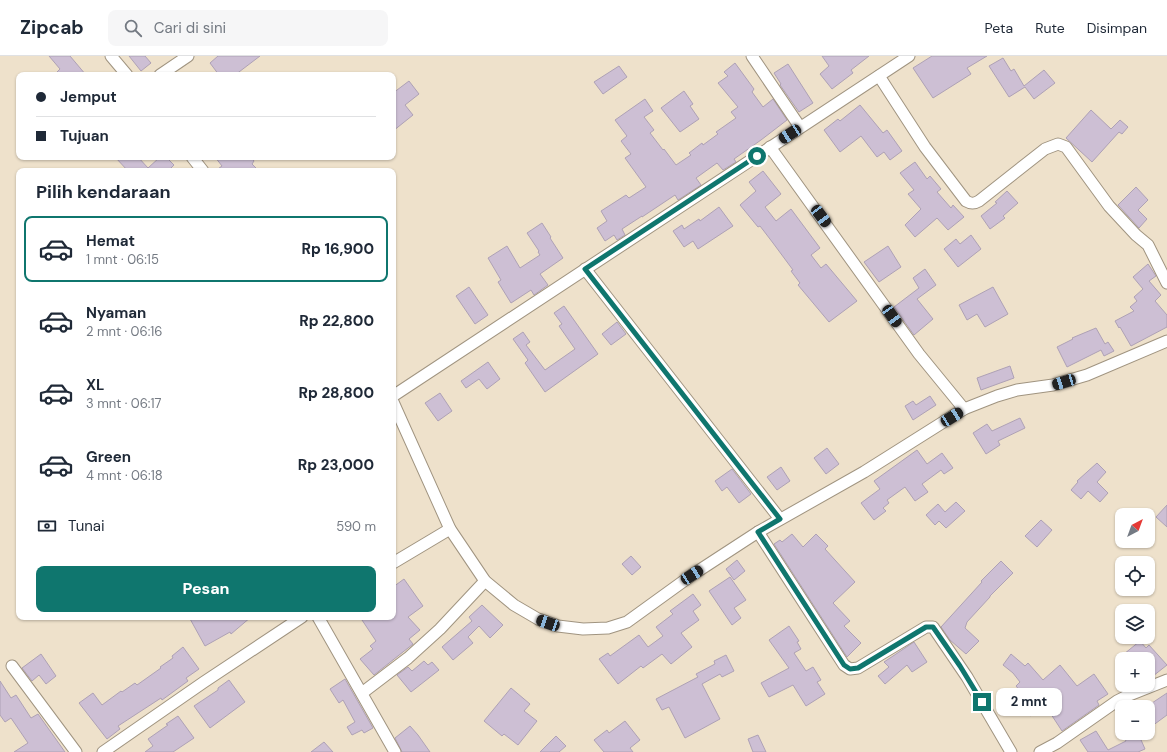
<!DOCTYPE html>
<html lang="id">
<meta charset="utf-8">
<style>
body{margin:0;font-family:"DM Sans",sans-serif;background:#f6f6f7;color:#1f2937;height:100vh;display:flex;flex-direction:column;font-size:15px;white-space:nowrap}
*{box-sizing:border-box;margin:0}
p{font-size:13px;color:#747a83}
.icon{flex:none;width:22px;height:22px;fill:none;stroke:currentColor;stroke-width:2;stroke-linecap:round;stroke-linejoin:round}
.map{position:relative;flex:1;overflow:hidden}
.side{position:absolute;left:16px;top:112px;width:380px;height:452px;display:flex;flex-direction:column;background:#fff;border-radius:8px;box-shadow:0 1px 3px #0004}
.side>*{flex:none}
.top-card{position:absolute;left:16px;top:16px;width:380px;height:88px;border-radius:8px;box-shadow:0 1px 3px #0004;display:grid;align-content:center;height:88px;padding:0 20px;background:#fff}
.needle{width:26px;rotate:41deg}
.fabs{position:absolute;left:1115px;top:452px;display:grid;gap:8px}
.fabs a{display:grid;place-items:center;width:40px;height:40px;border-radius:8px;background:#fff;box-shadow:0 1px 3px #0004;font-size:20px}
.end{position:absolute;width:18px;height:18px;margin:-9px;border:5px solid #0f766e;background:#fff;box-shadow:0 0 0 2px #fff}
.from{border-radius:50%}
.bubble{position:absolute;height:28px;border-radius:8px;background:#fff;box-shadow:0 1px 3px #0004;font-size:13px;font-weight:800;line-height:28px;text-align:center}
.car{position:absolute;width:12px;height:24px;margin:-12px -6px;border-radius:5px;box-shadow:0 0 3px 1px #0007;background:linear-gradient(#222 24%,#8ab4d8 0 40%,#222 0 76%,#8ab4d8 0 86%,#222 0)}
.top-card b{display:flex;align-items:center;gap:14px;height:38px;font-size:15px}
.top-card b+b{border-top:1px solid #e0e1e3}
.top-card i{width:10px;height:10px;background:#1f2937}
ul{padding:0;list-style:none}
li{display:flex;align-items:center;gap:12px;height:66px;margin:0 8px 6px;padding:0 12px;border:2px solid transparent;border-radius:8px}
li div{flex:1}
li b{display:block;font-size:15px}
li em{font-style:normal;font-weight:800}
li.active{border-color:#0f766e}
li>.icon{width:36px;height:36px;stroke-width:1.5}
h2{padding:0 20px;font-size:18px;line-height:48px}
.pay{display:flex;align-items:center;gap:10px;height:44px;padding:0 20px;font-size:15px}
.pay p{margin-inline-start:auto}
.action{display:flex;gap:8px;margin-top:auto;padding:8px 20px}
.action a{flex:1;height:46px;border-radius:8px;background:#0f766e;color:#fff;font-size:16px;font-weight:800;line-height:46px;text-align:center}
header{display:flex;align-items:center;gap:24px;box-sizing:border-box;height:56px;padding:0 20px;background:#fff;border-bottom:1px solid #e0e1e3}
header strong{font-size:19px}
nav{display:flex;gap:22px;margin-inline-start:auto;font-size:14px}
.search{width:280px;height:36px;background:#f6f6f7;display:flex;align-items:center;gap:10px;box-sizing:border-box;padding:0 14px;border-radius:8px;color:#747a83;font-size:15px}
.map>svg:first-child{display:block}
.building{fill:#cdbfd4;stroke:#aea1b5}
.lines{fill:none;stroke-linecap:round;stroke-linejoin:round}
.minor-casing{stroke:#a09480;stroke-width:13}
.minor{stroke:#fff;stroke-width:11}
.route{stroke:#0f766e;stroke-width:5}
</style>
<header>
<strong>Zipcab</strong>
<div class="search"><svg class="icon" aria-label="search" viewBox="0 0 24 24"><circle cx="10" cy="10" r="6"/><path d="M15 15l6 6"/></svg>Cari di sini</div>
<nav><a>Peta</a><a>Rute</a><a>Disimpan</a></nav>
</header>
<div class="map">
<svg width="1167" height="696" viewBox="0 0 1167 696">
<rect width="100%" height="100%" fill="#eee1cb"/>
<g class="building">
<polygon points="49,0 70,0 86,19 54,19 60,13"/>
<polygon points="129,0 145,0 151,7 141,15"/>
<polygon points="218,0 260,0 235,19 219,19 210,7"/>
<polygon points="822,0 869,0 851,14 853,17 832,33 820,18 829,10"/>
<polygon points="932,0 987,0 967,12 971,18 933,42 913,12"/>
<polygon points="1003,2 1011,15 1014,13 1024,30 1044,14 1055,27 1034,43 1025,31 1009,41 989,10"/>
<polygon points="735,7 754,33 752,36 763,51 773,43 787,64 761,84 734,103 736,106 723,114 717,107 696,122 701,129 678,144 675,139 642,161 642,160 622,173 625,179 617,184 614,179 605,185 597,172 607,165 601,155 626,139 629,142 646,131 625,102 631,98 621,85 627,80 615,64 645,43 653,55 644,61 654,74 650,77 663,94 664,93 676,109 691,99 689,97 702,87 703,89 718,78 716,76 736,62 731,56 738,51 718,27 728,20 724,16"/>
<polygon points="788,8 813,47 799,56 780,29 781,28 774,17"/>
<polygon points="619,10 627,21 603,38 594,26"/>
<polygon points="409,25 419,38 405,49 413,59 393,75 393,37"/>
<polygon points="684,35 693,48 690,50 699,63 680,76 661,52"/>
<polygon points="860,49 883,77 887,74 902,95 890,104 884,96 877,101 861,80 840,96 824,74 838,63 840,65"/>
<polygon points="1091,54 1111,73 1120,64 1128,71 1122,78 1119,76 1092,106 1066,82"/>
<polygon points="115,101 138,101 148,112 160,101 166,101 174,109 168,115 128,115"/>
<polygon points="215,101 251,101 254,105 252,108 259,115 215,115 222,110"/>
<polygon points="915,106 927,123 930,120 941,133 937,136 951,152 953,149 964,161 948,174 937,162 915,181 905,169 921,153 908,138 914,134 900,117"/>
<polygon points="763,115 781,138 765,151 776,165 791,153 820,192 811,199 821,212 826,208 857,245 829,266 798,229 800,227 791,215 793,214 773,187 760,170 758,171 740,149 756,135 749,126"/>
<polygon points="1136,131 1148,144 1138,154 1147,163 1139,172 1118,149"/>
<polygon points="1007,135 1018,147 1003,160 1005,162 990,173 981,160 997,147 995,146"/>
<polygon points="719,151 733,170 698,193 693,185 684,191 673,175 682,169 684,173 699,163 700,165"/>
<polygon points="542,167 551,181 550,182 563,202 540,218 548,229 534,239 531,234 511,247 498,226 501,224 488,202 507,190 520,212 540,199 538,196 539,195 527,177"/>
<polygon points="971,179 981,193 958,211 944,193 956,183 960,188"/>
<polygon points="888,190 901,211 879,226 864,206"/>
<polygon points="1148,208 1156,220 1149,225 1161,239 1155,245 1167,259 1167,271 1131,290 1120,271 1119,272 1115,265 1134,255 1130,251 1137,245 1134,241 1143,233 1133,221"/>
<polygon points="925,213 936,229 917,243 933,263 914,279 894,251 919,232 913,222"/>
<polygon points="469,231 488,259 475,268 456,240"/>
<polygon points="993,231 1008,258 985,271 977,258 967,264 959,249"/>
<polygon points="564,250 598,298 545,336 525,307 528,304 513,283 523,276 530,286 526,289 545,314 575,293 559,270 562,268 554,257"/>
<polygon points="617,266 626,278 611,289 602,278"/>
<polygon points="1096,272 1105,288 1108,286 1114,295 1104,300 1101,294 1067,311 1057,291 1073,283 1072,282"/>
<polygon points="488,306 500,323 487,333 479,323 466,332 461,325"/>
<polygon points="1010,310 1014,322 981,334 977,322"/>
<polygon points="440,337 452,355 438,365 425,347"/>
<polygon points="930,340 936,349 913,364 905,350 913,345 916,349"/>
<polygon points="1020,362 1025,372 998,385 1000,389 986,398 973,377 987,368 992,375"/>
<polygon points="827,392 839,408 826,418 814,402"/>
<polygon points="917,394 927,408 942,397 953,412 944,418 941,414 922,428 928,436 915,445 905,431 887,444 889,447 883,452 886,455 874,464 861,447 880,433 874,425"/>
<polygon points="1097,407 1106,416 1097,426 1108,437 1100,446 1088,435 1081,443 1071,434 1078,426 1077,425"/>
<polygon points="781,411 790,425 777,434 767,421"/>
<polygon points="732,413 751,438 739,447 727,431 722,435 715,425"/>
<polygon points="956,446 965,455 946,472 939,465 935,469 926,459 938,448 945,456"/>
<polygon points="1167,449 1167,471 1156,461"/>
<polygon points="1041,464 1052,474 1037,491 1025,480"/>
<polygon points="792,478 803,491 816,478 828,490 825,493 855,526 833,547 850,565 844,570 861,587 847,601 774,488 780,484 782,486"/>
<polygon points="631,500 641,511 632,519 622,508"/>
<polygon points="737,504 745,515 734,524 726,513"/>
<polygon points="1001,505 1013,517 990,540 990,541 967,566 965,572 979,585 966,598 950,584 941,571 982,526 981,525"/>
<polygon points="730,521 746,544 734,552 741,562 732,569 709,535"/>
<polygon points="404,523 423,550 408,561 420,574 409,583 413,588 374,619 360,603 373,593 370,590 376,585 360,561 393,561 393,531"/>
<polygon points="693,538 701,549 693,555 699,564 681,577 692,591 671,608 662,598 643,612 641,610 618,628 599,603 608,597 610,600 639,579 648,591 663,580 656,571 673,558 670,555"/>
<polygon points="482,549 503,569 490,582 479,570 468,581 473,587 453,604 442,591 472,565 469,561"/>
<polygon points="189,561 251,561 231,578 230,576 205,590"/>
<polygon points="789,570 799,585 797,586 801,593 794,597 806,615 813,611 821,624 817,626 825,638 806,650 793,629 769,641 761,627 789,612 769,584"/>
<polygon points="1140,585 1146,592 1149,589 1167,609 1148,624 1148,603 1128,603 1124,598"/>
<polygon points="914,586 927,606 912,616 907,609 885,628 878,620 889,611 884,606"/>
<polygon points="183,591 199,613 186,622 188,625 162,644 161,642 118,670 120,673 107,683 79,647 93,637 102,649 121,635 122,636 135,627 137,629 161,612 160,611 173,602 172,600"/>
<polygon points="41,598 56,620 46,628 39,619 32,625 22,612"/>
<polygon points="1011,598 1025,610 1028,607 1043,624 1060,609 1077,630 1094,618 1108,638 1097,645 1099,649 1062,675 1045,649 1030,660 1020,647 1026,642 1016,630 1020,626 1013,617 1003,609"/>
<polygon points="726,599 734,615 722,621 720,618 702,628 720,663 685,682 669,651 662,654 656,643 698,621 696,618 715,608 714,605"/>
<polygon points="424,605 428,609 432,606 439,614 411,636 397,619 408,611 412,615"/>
<polygon points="345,623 373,672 364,677 362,674 352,679 347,671 355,666 343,644 339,647 330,633"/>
<polygon points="229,624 245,646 210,672 194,650 218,634 218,632"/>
<polygon points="0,625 11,642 16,639 31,662 38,658 65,696 14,696 28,687 11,662 5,666 0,659"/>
<polygon points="511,632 530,648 524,655 537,665 518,689 504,678 502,680 484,665"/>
<polygon points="1167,637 1167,659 1148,673 1148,654 1154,651 1146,651"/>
<polygon points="178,660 194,682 173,696 145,696 153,690 148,683 168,669 166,668"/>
<polygon points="625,665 640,684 630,692 633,696 604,696 594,684 607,674 609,677"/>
<polygon points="410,670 418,679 430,696 402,696 395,682"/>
<polygon points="1096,675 1108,694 1126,685 1122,677 1138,677 1145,693 1138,696 1088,696 1080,684"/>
<polygon points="758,679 766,696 753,696 748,683"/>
<polygon points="556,680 566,690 559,696 540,696"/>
<polygon points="324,686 333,696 311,696"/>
</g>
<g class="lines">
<defs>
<g id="minor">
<polyline points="111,0 127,19"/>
<polyline points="752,0 800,71"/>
<polyline points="160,19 188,0"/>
<path d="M879,20l46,71 41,54c5,3 8,3 13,0l66,-52 13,-5 8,3 43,59 27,29 12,10 19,38"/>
<polyline points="770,91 919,298 964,353"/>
<polyline points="192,101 203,115"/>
<polyline points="585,213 780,463"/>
<polyline points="393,340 909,0"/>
<polyline points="393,346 450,473 485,525 514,549 538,563 558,570 583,573 608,572 627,566 692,519 758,476 864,416 964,353 997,340 1017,334 1053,329 1087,319 1167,285"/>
<polyline points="758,476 844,609 850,613 858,612 926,571 933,571 967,621 1011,696"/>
<polyline points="393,507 450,473"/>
<polyline points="318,561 395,696"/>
<polyline points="12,610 76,696"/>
<polyline points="362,637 408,602 440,573 485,525"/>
<polyline points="103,696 204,626 302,561"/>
<polyline points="1040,696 1057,687 1117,645 1127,640 1167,624"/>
</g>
</defs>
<use href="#minor" class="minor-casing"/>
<use href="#minor" class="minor"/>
</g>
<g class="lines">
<polyline class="route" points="757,100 585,213 780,463 758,476 844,609 850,613 858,612 926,571 933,571 960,610 982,646"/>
</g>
</svg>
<div class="fabs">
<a><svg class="needle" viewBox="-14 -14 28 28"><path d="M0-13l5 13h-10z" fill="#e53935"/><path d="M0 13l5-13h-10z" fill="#747a83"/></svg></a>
<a><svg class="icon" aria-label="locate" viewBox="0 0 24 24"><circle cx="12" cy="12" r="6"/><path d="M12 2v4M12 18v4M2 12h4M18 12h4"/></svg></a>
<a><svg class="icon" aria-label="layers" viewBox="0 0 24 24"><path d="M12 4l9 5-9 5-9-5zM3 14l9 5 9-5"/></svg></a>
<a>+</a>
<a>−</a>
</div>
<i class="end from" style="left:757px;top:100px"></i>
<i class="end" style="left:982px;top:646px"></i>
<div class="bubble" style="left:996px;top:632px;width:66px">2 mnt</div>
<i class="car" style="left:790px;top:78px;rotate:237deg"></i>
<i class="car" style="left:821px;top:160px;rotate:143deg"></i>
<i class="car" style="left:892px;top:260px;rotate:145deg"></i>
<i class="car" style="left:1064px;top:326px;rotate:253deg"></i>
<i class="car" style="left:952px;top:361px;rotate:58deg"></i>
<i class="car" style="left:692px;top:519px;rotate:57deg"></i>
<i class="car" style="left:548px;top:567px;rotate:289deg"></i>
<div class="top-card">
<b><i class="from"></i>Jemput</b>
<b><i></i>Tujuan</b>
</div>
<section class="side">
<h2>Pilih kendaraan</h2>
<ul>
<li class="active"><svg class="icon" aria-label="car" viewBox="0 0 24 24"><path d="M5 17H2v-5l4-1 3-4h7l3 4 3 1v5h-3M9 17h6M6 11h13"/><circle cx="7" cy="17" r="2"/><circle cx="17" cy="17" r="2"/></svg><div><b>Hemat</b><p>1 mnt · 06:15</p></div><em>Rp 16,900</em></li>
<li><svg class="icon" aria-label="car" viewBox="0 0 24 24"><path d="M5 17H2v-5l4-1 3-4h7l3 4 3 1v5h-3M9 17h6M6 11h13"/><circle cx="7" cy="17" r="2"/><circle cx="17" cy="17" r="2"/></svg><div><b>Nyaman</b><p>2 mnt · 06:16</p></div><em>Rp 22,800</em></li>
<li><svg class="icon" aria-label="car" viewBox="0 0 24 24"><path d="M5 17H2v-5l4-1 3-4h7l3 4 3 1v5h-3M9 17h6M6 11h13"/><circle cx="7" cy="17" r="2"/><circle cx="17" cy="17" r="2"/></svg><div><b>XL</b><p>3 mnt · 06:17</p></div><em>Rp 28,800</em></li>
<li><svg class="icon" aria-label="car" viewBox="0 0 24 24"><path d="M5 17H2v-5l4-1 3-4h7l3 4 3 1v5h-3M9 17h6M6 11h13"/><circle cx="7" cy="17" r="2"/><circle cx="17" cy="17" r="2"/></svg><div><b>Green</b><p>4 mnt · 06:18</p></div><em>Rp 23,000</em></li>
</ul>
<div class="pay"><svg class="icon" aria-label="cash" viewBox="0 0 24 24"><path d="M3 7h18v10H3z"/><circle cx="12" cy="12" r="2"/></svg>Tunai<p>590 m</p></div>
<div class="action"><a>Pesan</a></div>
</section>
</div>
